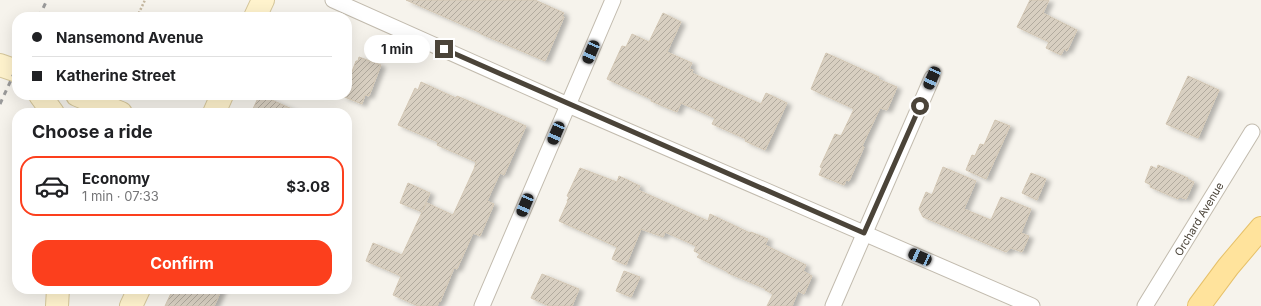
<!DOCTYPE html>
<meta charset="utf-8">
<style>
body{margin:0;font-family:Inter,sans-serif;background:#f2f2f2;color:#202124;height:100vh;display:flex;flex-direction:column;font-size:15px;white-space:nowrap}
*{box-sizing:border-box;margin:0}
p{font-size:13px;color:#757577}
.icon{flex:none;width:22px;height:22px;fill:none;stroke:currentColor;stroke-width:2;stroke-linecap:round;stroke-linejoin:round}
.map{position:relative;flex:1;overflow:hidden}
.details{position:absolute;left:12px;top:108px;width:340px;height:186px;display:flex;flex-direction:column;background:#fff;border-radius:16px;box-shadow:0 4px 16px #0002}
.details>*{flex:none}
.top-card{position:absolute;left:12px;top:12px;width:340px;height:88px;border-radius:16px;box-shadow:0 4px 16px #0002;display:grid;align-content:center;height:88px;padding:0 20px;background:#fff}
.end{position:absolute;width:18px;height:18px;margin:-9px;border:5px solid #4b4439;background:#fff;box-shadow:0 0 0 2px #fff}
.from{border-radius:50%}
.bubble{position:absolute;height:28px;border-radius:14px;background:#fff;box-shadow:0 4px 16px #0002;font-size:13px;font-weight:700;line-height:28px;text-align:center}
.car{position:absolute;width:12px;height:24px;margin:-12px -6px;border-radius:5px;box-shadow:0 0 3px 1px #0007;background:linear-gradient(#222 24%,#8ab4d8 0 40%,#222 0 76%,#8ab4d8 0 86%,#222 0)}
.top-card b{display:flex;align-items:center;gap:14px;height:38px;font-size:15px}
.top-card b+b{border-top:1px solid #e0e0e0}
.top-card i{width:10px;height:10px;background:#202124}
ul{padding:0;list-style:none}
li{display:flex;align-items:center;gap:12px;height:60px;margin:0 8px 6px;padding:0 12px;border:2px solid #e0e0e0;border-radius:16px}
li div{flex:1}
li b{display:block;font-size:15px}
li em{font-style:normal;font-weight:700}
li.selected{border-color:#fc3f1d}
li>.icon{width:36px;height:36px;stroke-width:1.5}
h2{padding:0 20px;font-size:18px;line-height:48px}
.button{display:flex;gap:8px;margin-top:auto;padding:8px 20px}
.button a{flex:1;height:46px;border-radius:16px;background:#fc3f1d;color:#fff;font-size:16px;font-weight:700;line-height:46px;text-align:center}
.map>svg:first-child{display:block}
.building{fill:url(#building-hatch);stroke:#d3c7b4;filter:url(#shadow)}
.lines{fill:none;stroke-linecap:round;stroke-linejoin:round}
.street-casing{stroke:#c2bbae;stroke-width:17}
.secondary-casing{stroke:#d6c79b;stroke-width:24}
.primary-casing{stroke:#e6c16a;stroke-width:24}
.path{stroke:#c4b79f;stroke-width:2.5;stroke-dasharray:2 2;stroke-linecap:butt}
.street{stroke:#fff;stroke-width:15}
.secondary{stroke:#fff3cd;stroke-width:22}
.primary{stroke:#ffe39c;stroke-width:22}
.rail{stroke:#9a9a9a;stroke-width:3;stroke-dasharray:5 5;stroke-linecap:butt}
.route{stroke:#4b4439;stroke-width:5}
.labels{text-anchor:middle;stroke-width:3;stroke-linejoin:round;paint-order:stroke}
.street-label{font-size:11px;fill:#4b4439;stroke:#fff}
</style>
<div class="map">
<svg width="1261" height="306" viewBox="0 0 1261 306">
<defs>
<pattern id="building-hatch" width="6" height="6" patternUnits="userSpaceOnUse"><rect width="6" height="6" fill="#d8cfc1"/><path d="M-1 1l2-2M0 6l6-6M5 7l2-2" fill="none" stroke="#b1aa9e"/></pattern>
<filter id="shadow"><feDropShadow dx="4.5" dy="2.5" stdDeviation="2" flood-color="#0004"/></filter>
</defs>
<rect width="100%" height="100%" fill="#f6f3ec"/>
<g class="building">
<polygon points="406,0 535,0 564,13 562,16 564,17 545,61 481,34 481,33"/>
<polygon points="1030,0 1049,0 1043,13 1077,30 1067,51 1064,49 1061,55 1046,48 1049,42 1017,27"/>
<polygon points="663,13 681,22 667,52 692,63 689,69 693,70 692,73 761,104 766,93 787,103 765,150 745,141 746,139 712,124 715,118 681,103 677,112 651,101 651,99 607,79 622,46 626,47 632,34 649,42"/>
<polygon points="826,53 879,77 878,79 897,87 887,110 880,108 862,146 864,147 849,181 846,180 844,185 819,175 822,168 820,167 835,134 841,136 854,109 811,89"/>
<polygon points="359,57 381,65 369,96 365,95 362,104 342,96 343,95 347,95 347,85 356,61 358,61"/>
<polygon points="1188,76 1219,90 1198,138 1166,124"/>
<polygon points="421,82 456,98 457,96 526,126 504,175 500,173 487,201 494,204 480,236 473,233 457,269 454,268 440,302 439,301 437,306 418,306 393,295 401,276 366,261 373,243 402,255 422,212 400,203 408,183 430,193 423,210 427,203 453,215 474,169 476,162 437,145 438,142 398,125 415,88 418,90"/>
<polygon points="259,96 262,98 263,96 301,113 251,113"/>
<polygon points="995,120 1010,126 986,179 966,170 972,155 975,156 980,144 984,145"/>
<polygon points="1158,165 1188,178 1187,179 1194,182 1186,199 1180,197 1178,199 1150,187 1151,185 1145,182 1151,166 1157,169"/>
<polygon points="943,167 976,181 964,209 991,220 1001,197 1031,209 1021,233 1029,236 1022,252 1011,248 1006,252 923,217 919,209 926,192 932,195"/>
<polygon points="580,168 617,182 619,176 640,186 638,190 708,221 710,214 750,233 751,232 768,239 765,245 806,265 803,271 812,276 804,294 798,291 792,306 767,306 773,294 765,290 766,289 728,273 728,272 697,257 700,254 694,251 696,246 665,232 663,237 641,229 626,265 612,259 617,247 559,221 568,201 567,201 569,197 567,196"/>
<polygon points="1031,173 1046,179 1037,200 1022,193"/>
<polygon points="624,271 640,277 631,297 616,291"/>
<polygon points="542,274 579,289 572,306 549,306 531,298"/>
<polygon points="173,289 222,289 214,306 165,306"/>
</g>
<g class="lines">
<defs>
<g id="street">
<polyline points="333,0 568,105 1032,306"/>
<polyline points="482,306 613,0"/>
<polyline points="833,306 932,78"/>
<polyline points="1145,306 1252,132"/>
</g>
<g id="secondary">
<polyline points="255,17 263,0"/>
<polyline points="0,65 17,71"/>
<polyline points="40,95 53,113"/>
<polyline points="77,95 121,113"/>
<polyline points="214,113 222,95"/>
<polyline points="57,306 58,289"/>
<polyline points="131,306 139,289"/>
</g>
<polyline id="primary" points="1199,306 1228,267 1261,228"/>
</defs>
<use href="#street" class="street-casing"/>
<use href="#secondary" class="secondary-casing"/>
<use href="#primary" class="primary-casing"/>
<polyline class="path" points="137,17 145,0"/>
<use href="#street" class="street"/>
<use href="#secondary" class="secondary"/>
<use href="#primary" class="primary"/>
<g class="rail">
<polyline points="39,17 47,0"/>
<polyline points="0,104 17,67"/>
</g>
</g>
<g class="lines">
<polyline class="route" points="444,49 864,233 920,106"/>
</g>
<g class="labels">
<g class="street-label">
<text transform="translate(1199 219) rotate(-59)" y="4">Orchard Avenue</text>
</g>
</g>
</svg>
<i class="end from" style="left:920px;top:106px"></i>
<i class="end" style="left:444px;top:49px"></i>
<div class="bubble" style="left:364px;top:35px;width:66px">1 min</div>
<i class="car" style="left:591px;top:52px;rotate:203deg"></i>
<i class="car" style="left:932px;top:78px;rotate:204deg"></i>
<i class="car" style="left:556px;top:133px;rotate:203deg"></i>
<i class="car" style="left:525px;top:205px;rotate:203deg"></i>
<i class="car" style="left:920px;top:257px;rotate:294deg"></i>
<div class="top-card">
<b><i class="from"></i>Nansemond Avenue</b>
<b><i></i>Katherine Street</b>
</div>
<section class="details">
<h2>Choose a ride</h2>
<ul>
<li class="selected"><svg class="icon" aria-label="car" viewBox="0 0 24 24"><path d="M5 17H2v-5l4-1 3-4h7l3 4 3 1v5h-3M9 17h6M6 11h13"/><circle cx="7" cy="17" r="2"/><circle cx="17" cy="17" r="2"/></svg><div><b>Economy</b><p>1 min · 07:33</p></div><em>$3.08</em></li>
</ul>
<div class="button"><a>Confirm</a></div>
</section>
</div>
